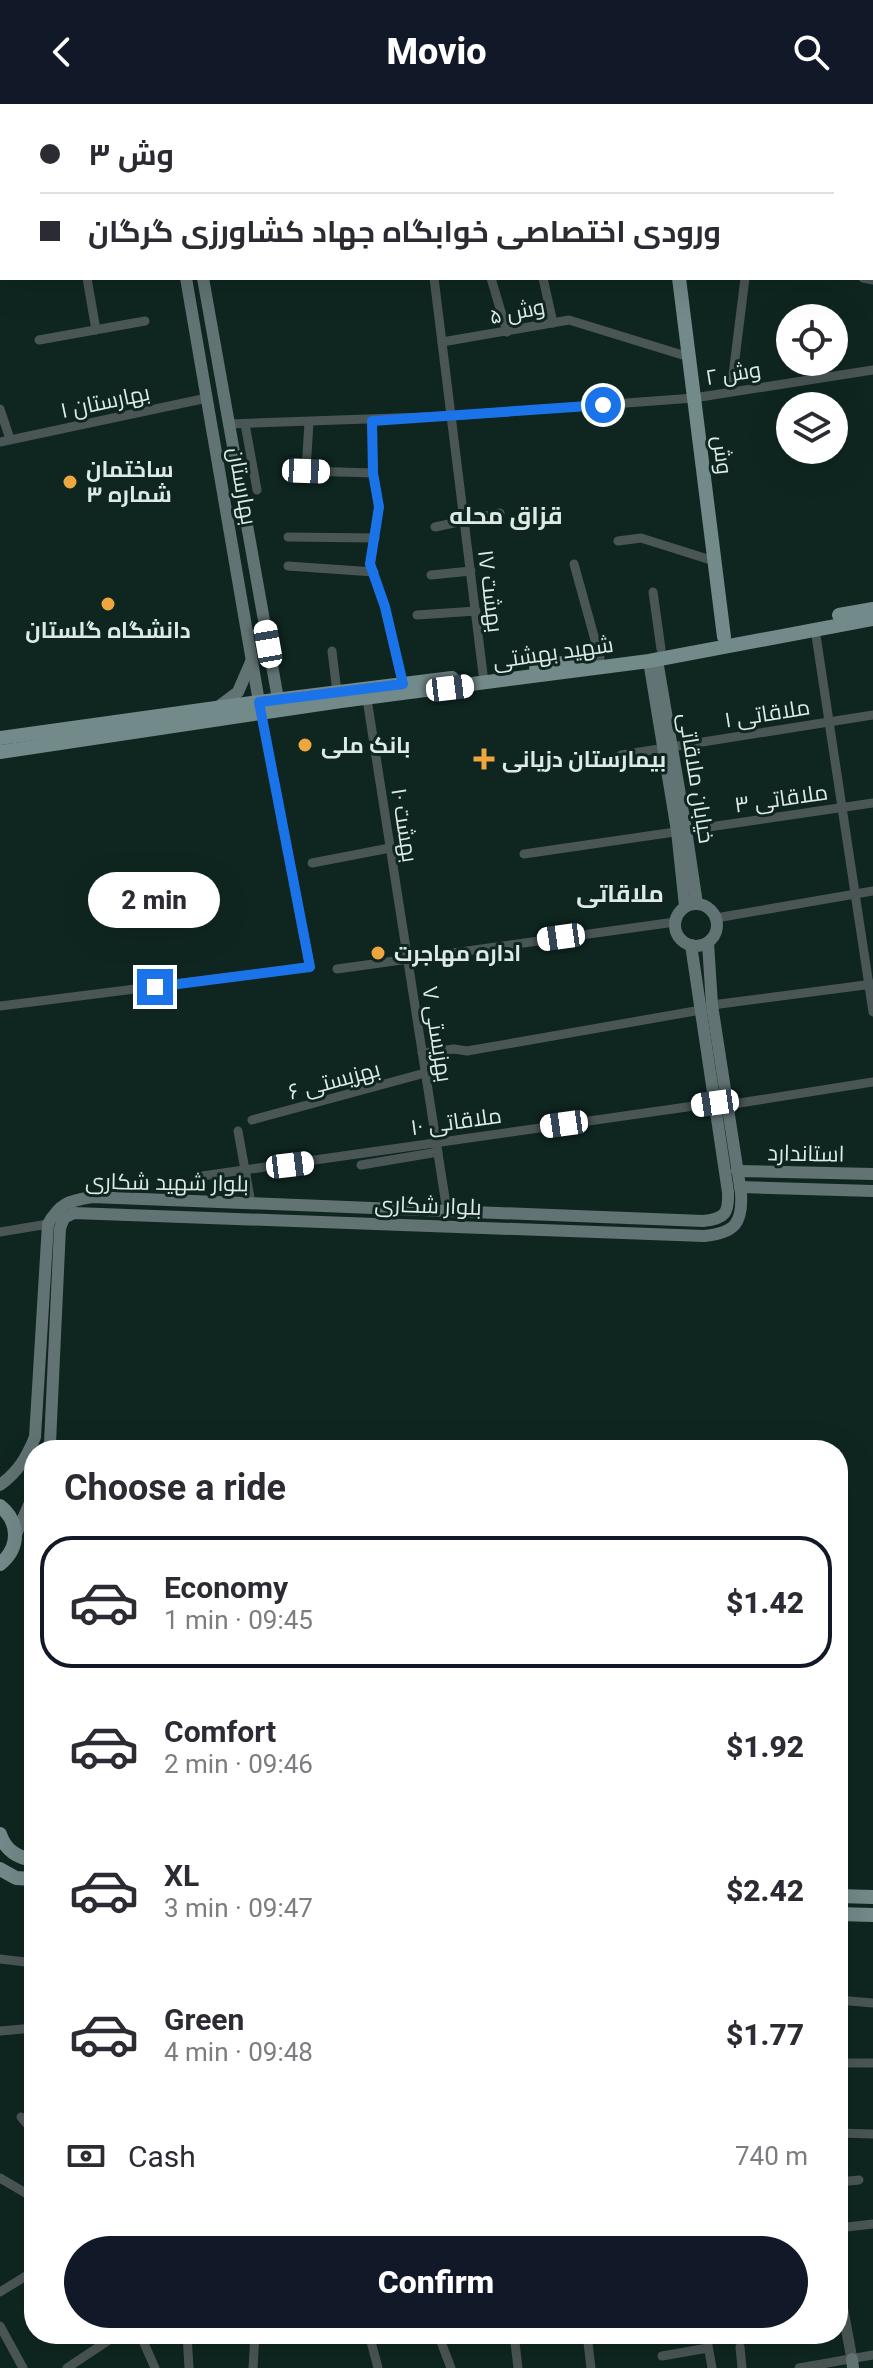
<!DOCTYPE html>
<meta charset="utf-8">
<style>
body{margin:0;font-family:Roboto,Cairo,sans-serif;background:#f2f2f3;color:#2b2b33;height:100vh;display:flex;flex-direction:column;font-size:30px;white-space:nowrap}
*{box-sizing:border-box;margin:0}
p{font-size:26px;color:#7c7c81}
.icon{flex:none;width:44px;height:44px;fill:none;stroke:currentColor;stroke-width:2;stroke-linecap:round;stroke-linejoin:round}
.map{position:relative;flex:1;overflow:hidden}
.details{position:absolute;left:24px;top:1336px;width:824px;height:904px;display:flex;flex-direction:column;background:#fff;border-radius:32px;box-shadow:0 8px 32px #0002}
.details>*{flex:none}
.top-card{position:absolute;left:0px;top:0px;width:874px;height:176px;box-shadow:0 8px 32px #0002;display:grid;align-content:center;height:176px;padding:0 40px;background:#fff}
.fabs{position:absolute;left:776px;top:200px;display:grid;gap:16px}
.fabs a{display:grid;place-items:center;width:72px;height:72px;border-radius:50%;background:#fff;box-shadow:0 8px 32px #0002;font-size:40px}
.end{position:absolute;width:36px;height:36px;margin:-18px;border:10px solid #1a73e8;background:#fff;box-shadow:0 0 0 4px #fff}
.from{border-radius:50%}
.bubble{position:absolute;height:56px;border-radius:28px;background:#fff;box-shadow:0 8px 32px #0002;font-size:26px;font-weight:800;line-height:56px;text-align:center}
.car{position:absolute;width:24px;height:48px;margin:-24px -12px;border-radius:10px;box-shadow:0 0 6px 2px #0007;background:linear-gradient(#fff 24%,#345 0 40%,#fff 0 76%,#345 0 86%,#fff 0)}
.top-card b{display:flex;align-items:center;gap:28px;height:76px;font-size:30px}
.top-card b+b{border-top:2px solid #e1e1e2}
.top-card i{width:20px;height:20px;background:#2b2b33}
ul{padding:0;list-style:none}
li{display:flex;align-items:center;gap:24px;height:132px;margin:0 16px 12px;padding:0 24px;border:4px solid transparent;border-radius:32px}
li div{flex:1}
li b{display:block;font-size:30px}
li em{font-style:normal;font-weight:800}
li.selected{border-color:#111827}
li>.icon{width:72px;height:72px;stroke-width:1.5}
h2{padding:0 40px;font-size:36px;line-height:96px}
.pay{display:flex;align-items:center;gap:20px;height:88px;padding:0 40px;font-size:30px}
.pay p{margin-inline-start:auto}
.primary-button{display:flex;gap:16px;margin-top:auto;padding:16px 40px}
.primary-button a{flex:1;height:92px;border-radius:48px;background:#111827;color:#fff;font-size:32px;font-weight:800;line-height:92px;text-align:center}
header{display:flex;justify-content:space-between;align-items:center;height:104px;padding:0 40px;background:#111827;color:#fff;font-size:36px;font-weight:800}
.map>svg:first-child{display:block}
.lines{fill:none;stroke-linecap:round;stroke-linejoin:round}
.minor{stroke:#4a5655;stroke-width:9}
.tertiary{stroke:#4a5655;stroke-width:11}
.secondary{stroke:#617373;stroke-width:12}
.primary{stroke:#738a8a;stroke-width:14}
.route{stroke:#1a73e8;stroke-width:10}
.poi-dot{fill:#f0a63f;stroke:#0f2620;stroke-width:3}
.labels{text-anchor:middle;stroke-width:6;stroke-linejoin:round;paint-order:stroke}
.street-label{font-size:22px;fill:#ddeae6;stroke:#0f2620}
.poi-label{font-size:22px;font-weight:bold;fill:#ddeae6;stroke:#0f2620;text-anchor:start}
.neighbourhood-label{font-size:24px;font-weight:bold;fill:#ddeae6;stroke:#0f2620}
</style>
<header><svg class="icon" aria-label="back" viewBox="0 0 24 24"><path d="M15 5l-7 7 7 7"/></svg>Movio<svg class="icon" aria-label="search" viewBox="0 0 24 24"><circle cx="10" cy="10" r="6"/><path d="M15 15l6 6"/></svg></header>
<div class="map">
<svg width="873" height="2264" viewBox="0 0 873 2264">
<rect width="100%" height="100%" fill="#0f2620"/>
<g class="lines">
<g class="minor">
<polyline points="412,0 412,2"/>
<polyline points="787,2 787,0"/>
<polyline points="0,48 2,47"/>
<polyline points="872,89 873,89"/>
<polyline points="0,156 2,155"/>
<polyline points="87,174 96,226"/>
<polyline points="434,174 483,570"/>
<polyline points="491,174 507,228"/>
<polyline points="543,174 553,219"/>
<polyline points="863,174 873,176"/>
<polyline points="39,236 145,217"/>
<polyline points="442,238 569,216 689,253"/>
<polyline points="731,287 745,174"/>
<polyline points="0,305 10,335"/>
<polyline points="372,317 373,369 379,403 370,460 385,503 403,580"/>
<polyline points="309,318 306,367 373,369"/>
<polyline points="229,320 451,312 694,294 873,266"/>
<polyline points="245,320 257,386"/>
<polyline points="0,338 207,294"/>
<polyline points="435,423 500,409"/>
<polyline points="288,433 375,434"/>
<polyline points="618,437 641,434 714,457"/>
<polyline points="574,460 600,554"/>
<polyline points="288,462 374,468"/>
<polyline points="431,471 471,467"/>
<polyline points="653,488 661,545"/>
<polyline points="417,511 476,507"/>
<polyline points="815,525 873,908"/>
<polyline points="332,547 337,588"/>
<polyline points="367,595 447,1107"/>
<polyline points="621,651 873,611"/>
<polyline points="524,750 873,699"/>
<polyline points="312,759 390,744"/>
<polyline points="716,814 873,787"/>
<polyline points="337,865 675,818"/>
<polyline points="712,901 873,880"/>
<polyline points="0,902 310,863 261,609"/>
<polyline points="422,949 454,945 467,947 701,906"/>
<polyline points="727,1001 873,978"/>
<polyline points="252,1016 425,969"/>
<polyline points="238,1027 251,1099"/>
<polyline points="361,1061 438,1048"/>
<polyline points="202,1072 715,999"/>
<polyline points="0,1128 48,1120"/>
<polyline points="0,1855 34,1859"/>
<polyline points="838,1896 873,1899"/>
<polyline points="0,1927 34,1924"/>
<polyline points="838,1959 873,1959"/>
<polyline points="21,2013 34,2028"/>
<polyline points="838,2029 873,2030"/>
<polyline points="0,2074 34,2094"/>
<polyline points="838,2078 859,2076"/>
<polyline points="838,2124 873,2120"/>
<polyline points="0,2188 34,2167"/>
<polyline points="0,2222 23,2264"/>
<polyline points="140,2230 155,2264"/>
<polyline points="187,2230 189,2264"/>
<polyline points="360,2230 440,2233"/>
<polyline points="369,2230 378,2264"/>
<polyline points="438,2230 451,2264"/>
<polyline points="514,2230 518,2264"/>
<polyline points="587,2230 591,2264"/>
<polyline points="706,2230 712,2264"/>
<polyline points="740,2243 742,2264"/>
<polyline points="662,2252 708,2244"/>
<polyline points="67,2264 118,2230"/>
<polyline points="253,2264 255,2230"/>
<polyline points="799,2264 873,2251"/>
</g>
<polyline class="tertiary" points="838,2180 852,2255"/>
<g class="secondary">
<polyline points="155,0 156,2"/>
<polyline points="172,0 172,2"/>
<polyline points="186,174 259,598"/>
<polyline points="203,174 278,595"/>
<polyline points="649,557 677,727 685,802"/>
<polyline points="658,562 686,726 697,800"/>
<polyline points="218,603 238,588 251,558"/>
<circle cx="696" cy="821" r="21"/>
<polyline points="737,1067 873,1070"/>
<polyline points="740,1083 873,1087"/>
<path d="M47,1346l3,-7 10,-215 4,-10 10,-5 630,23c30,-3 39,-12 37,-43l-29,-188 -4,-62"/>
<path d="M0,1381c18,-13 27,-28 35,-48l13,-213c12,-21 20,-23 44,-27l611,24c22,-2 26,-8 25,-29l-37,-247"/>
<polyline points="16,1430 34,1390"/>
<polyline points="852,2255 853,2264"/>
</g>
<g class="primary">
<polyline points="657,0 658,2"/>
<polyline points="679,174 724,533"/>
<polyline points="839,511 873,505"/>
<polyline points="536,563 590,555"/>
<polyline points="0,634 259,598 452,574"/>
<polyline points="0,648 341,597 649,557 873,515"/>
<path d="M0,1402c20,16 20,42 0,58"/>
<path d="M0,1730c5,16 18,24 34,26"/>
<polyline points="0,1765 16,1774 34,1775"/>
<polyline points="838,1792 873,1793"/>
<polyline points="838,1810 873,1811"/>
</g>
</g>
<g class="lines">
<polyline class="route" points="155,883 310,863 259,598 403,580 385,503 370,460 379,403 373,369 372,317 603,301"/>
</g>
<g class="poi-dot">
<circle cx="70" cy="378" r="8"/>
<circle cx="108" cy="500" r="8"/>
<circle cx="305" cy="641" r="8"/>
<path d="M480 643h8v8h8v8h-8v8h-8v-8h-8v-8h8z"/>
<circle cx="378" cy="849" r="8"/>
</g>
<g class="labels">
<g class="street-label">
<text transform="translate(517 207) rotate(-11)" y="8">وش ۵</text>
<text transform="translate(733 269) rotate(-9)" y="8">وش ۲</text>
<text transform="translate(105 297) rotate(-12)" y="8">۱ بهارستان</text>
<text transform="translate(723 351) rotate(83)" y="8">وش</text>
<text transform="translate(243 382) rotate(80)" y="8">بهارستان</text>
<text transform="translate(491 487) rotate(83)" y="8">بهشت ۱۷</text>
<text transform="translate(553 548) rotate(-8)" y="8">شهید بهشتی</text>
<text transform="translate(767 609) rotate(-9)" y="8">ملاقاتی ۱</text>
<text transform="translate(697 674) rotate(81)" y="8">خیابان ملاقاتی</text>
<text transform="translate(781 694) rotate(-8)" y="8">ملاقاتی ۳</text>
<text transform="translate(405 721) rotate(81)" y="8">بهشت ۱۰</text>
<text transform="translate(438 930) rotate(81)" y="8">۷ بهزیستی</text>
<text transform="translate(334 976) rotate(-15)" y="8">بهزیستی ۶</text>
<text transform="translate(456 1017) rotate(-8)" y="8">۱۰ ملاقاتی</text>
<text transform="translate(806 1049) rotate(1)" y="8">استاندارد</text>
<text transform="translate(167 1078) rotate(1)" y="8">بلوار شهید شکاری</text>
<text transform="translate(428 1101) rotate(2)" y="8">بلوار شکاری</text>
</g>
<g class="poi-label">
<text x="86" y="373">ساختمان<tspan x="86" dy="25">شماره ۳</tspan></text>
<text x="108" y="534" text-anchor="middle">دانشگاه گلستان</text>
<text x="321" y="649">بانک ملی</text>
<text x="502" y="663">بیمارستان دزیانی</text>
<text x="394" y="857">اداره مهاجرت</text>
</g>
<g class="neighbourhood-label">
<text x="506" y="420">قزاق محله</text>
<text x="620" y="798">ملاقاتی</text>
</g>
</g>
</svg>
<div class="fabs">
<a><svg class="icon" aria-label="locate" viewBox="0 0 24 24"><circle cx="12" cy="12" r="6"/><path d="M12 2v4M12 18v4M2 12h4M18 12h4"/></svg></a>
<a><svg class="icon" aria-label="layers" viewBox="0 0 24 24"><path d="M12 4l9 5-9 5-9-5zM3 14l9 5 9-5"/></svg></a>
</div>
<i class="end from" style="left:603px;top:301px"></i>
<i class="end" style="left:155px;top:883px"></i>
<div class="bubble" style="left:88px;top:768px;width:132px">2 min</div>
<i class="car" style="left:306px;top:367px;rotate:92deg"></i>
<i class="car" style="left:268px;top:540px;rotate:350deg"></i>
<i class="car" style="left:450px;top:584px;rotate:83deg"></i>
<i class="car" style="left:561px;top:833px;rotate:262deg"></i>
<i class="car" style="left:715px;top:999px;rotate:262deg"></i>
<i class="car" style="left:564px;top:1020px;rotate:262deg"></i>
<i class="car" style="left:290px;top:1061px;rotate:83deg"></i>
<div class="top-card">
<b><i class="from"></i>وش ۳</b>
<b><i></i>ورودی اختصاصی خوابگاه جهاد کشاورزی گرگان</b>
</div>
<section class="details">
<h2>Choose a ride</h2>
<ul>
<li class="selected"><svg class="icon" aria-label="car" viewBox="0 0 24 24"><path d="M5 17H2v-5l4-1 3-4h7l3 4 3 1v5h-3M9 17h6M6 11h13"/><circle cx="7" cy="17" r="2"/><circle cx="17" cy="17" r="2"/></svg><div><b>Economy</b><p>1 min · 09:45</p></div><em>$1.42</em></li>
<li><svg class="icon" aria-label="car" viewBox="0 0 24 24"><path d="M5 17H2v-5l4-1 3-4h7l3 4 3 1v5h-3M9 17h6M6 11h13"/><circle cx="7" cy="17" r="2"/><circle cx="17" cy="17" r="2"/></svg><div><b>Comfort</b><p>2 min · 09:46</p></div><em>$1.92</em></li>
<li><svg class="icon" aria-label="car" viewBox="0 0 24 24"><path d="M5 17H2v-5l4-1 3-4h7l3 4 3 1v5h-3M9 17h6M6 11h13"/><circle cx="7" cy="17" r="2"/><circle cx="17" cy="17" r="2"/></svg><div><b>XL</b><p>3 min · 09:47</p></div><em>$2.42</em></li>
<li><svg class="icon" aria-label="car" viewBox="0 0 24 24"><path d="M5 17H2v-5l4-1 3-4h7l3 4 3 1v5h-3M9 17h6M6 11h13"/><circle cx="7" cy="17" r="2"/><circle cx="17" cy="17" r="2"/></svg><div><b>Green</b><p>4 min · 09:48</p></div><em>$1.77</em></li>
</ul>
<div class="pay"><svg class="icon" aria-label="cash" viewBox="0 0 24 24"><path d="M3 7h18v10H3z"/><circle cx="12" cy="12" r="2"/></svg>Cash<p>740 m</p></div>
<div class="primary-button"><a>Confirm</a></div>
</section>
</div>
